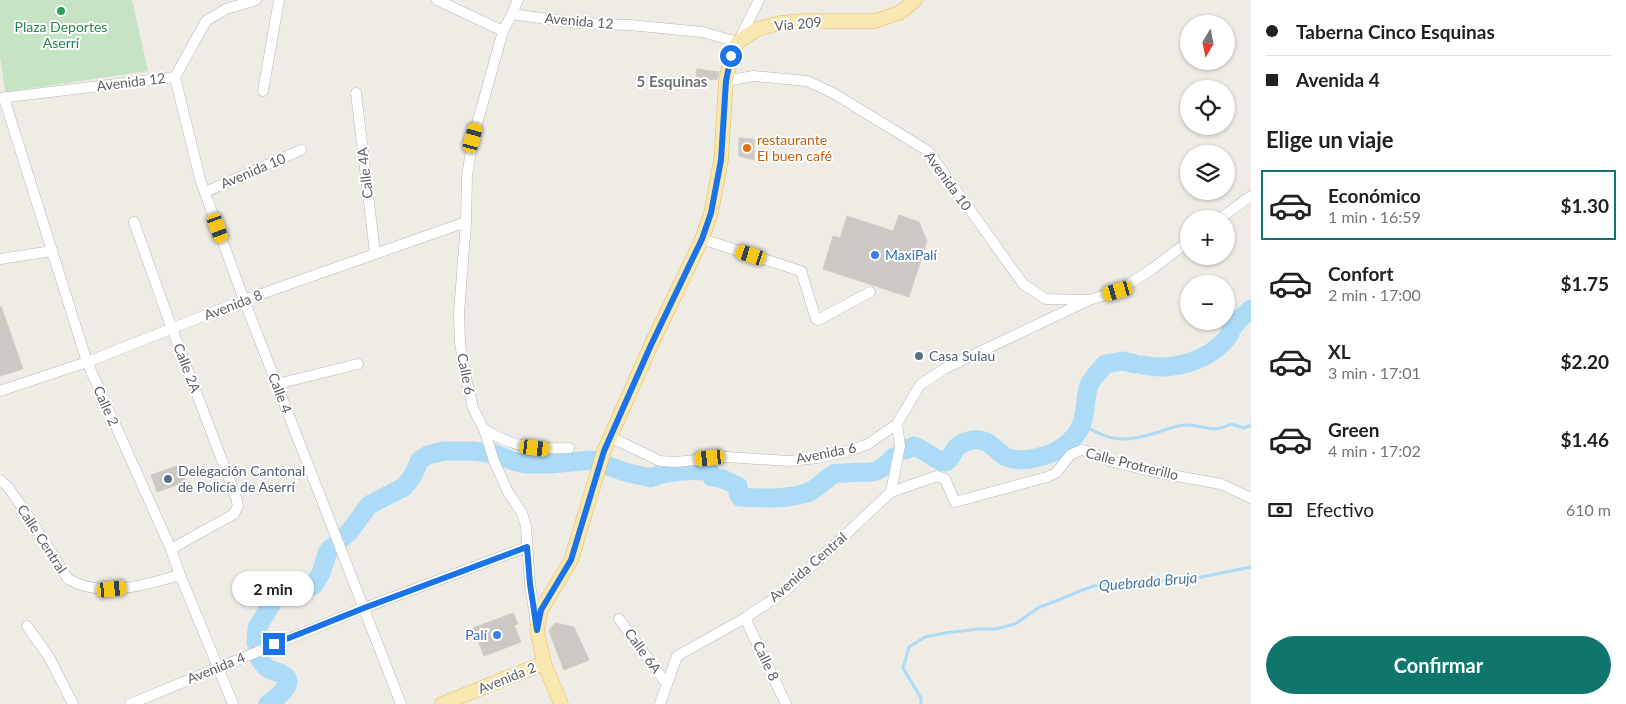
<!DOCTYPE html>
<html lang="es">
<meta charset="utf-8">
<style>
body{margin:0;font-family:Lato,sans-serif;background:#f2f2f2;color:#202124;height:100vh;display:flex;flex-direction:column;font-size:19px;white-space:nowrap}
*{box-sizing:border-box;margin:0}
p{font-size:16px;color:#757577}
.icon{flex:none;width:28px;height:28px;fill:none;stroke:currentColor;stroke-width:2;stroke-linecap:round;stroke-linejoin:round}
.map{position:relative;flex:1;overflow:hidden}
.panel{display:flex;flex-direction:column;background:#fff;width:375px}
.panel>*{flex:none}
.hud{display:grid;align-content:center;height:110px;padding:0 15px;background:#fff}
.needle{width:32px;rotate:190deg}
.tools{position:absolute;left:1180px;top:15px;display:grid;gap:10px}
.tools a{display:grid;place-items:center;width:55px;height:55px;border-radius:50%;background:#fff;box-shadow:0 1px 4px #0004;font-size:25px}
.end{position:absolute;width:22px;height:22px;margin:-11px;border:6px solid #1a73e8;background:#fff;box-shadow:0 0 0 2px #fff}
.from{border-radius:50%}
.bubble{position:absolute;height:35px;border-radius:18px;background:#fff;box-shadow:0 1px 4px #0004;font-size:16px;font-weight:700;line-height:35px;text-align:center}
.car{position:absolute;width:15px;height:30px;margin:-15px -8px;border-radius:6px;box-shadow:0 0 4px 1px #0007;background:linear-gradient(#f5c518 24%,#345 0 40%,#f5c518 0 76%,#345 0 86%,#f5c518 0)}
.hud b{display:flex;align-items:center;gap:18px;height:48px;font-size:19px}
.hud b+b{border-top:1px solid #e0e0e0}
.hud i{width:12px;height:12px;background:#202124}
ul{padding:0;list-style:none}
li{display:flex;align-items:center;gap:15px;height:70px;margin:0 10px 8px;padding:0 5px;border:2px solid transparent;border-radius:0px}
li div{flex:1}
li b{display:block;font-size:19px}
li em{font-style:normal;font-weight:700}
li.selected{border-color:#0f766e}
li>.icon{width:45px;height:45px;stroke-width:1.5}
h2{padding:0 15px;font-size:22px;line-height:60px}
.pay{display:flex;align-items:center;gap:12px;height:55px;padding:0 15px;font-size:19px}
.pay p{margin-inline-start:auto}
.cta{display:flex;gap:10px;margin-top:auto;padding:10px 15px}
.cta a{flex:1;height:58px;border-radius:30px;background:#0f766e;color:#fff;font-size:20px;font-weight:700;line-height:58px;text-align:center}
main{display:flex;flex:1;min-height:0}
.map>svg:first-child{display:block}
.green{fill:#c6e3c4}
.lines{fill:none;stroke-linecap:round;stroke-linejoin:round}
.stream{stroke:#acdbf8;stroke-width:3}
.river{stroke:#acdbf8;stroke-width:19}
.building{fill:#ccc9c4;stroke:#d2cdc4}
.minor-casing{stroke:#b6b8bb;stroke-width:11}
.major-casing{stroke:#e5ba67;stroke-width:15}
.minor{stroke:#fff;stroke-width:10}
.major{stroke:#f8e8b0;stroke-width:14}
.route{stroke:#1a73e8;stroke-width:6}
.leisure-dot{fill:#2e9e5b;stroke:#fff;stroke-width:2}
.food-dot{fill:#e8710a;stroke:#fff;stroke-width:2}
.shop-dot{fill:#3f7fe0;stroke:#fff;stroke-width:2}
.service-dot{fill:#5c6f8a;stroke:#fff;stroke-width:2}
.labels{text-anchor:middle;stroke-width:4;stroke-linejoin:round;paint-order:stroke}
.street-label{font-size:14px;fill:#5d6164;stroke:#fff}
.leisure-label{font-size:14px;fill:#27864d;stroke:#fff}
.food-label{font-size:14px;fill:#c56008;stroke:#fff;text-anchor:start}
.shop-label{font-size:14px;fill:#366cbe;stroke:#fff;text-anchor:start}
.service-label{font-size:14px;fill:#4e5e75;stroke:#fff;text-anchor:start}
.neighbourhood-label{font-size:15px;font-weight:bold;fill:#6e7376;stroke:#fff}
.water-label{font-size:15px;font-style:italic;fill:#4778a0;stroke:#fff}
</style>
<main>
<div class="map">
<svg width="1251" height="704" viewBox="0 0 1251 704">
<rect width="100%" height="100%" fill="#eeece5"/>
<polygon class="green" points="0,0 132,0 148,71 5,92 0,56"/>
<g class="lines">
<g class="stream">
<path d="M1082,424c29,19 45,18 77,8 9,-3 18,-7 27,-7 19,0 26,9 45,-1l13,4 7,-3"/>
<polyline points="921,704 921,698 903,668 909,647 925,637 945,633 979,629 996,629 1015,624 1038,608 1093,586 1128,582 1187,580 1251,567"/>
</g>
<g class="river">
<path d="M1142,365c29,6 65,-3 84,-26 3,-3 4,-7 6,-11 5,-7 12,-13 19,-19"/>
<path d="M905,450l9,-4c9,3 25,16 30,16 7,-1 8,-9 12,-14 7,-7 19,-10 28,-7 9,3 14,12 22,16 10,4 23,3 33,0 17,-3 38,-17 43,-34 4,-12 3,-26 7,-38 3,-7 11,-14 16,-21l18,-3 12,3"/>
<path d="M256,643l1,-15 18,-30 13,-6 14,-1 12,-6 7,-12 7,-22 22,-20 19,-26 35,-18 8,-10 8,-17 8,-5 16,-4h29l22,3 18,7 12,3h26l41,-4 33,12 26,6c13,-7 44,-9 59,-6l2,5 11,2 15,7v7l2,4c22,1 48,3 69,-5 9,-4 16,-13 25,-18 3,-1 8,-1 11,-1 25,-3 29,6 49,-16"/>
<path d="M257,655c3,4 6,10 10,13 5,4 10,3 15,6 17,8 -7,25 -14,30"/>
</g>
</g>
<g class="building">
<polygon points="697,69 719,72 717,80 696,78"/>
<polygon points="739,138 754,139 754,160 739,156"/>
<polygon points="899,215 919,222 927,241 909,297 823,269 833,236 840,238 847,216 893,231"/>
<polygon points="1,306 23,369 0,376 0,307"/>
<polygon points="180,465 186,482 157,492 151,475"/>
<polygon points="513,613 518,624 514,625 521,642 484,656 473,628"/>
<polygon points="555,623 574,627 589,660 564,670 549,631"/>
</g>
<g class="lines">
<defs>
<g id="minor">
<polyline points="437,0 503,31 512,14 577,23 630,25 702,32 738,42 759,0"/>
<polyline points="512,14 518,0"/>
<polyline points="503,31 473,138 467,176 466,222 459,313 460,343 465,373 473,408 484,429 494,461 508,492 522,513 526,526 530,584 536,624"/>
<polyline points="175,77 200,179 244,300 401,704"/>
<polyline points="175,77 206,21 226,9 256,0"/>
<polyline points="726,81 753,76 807,81 833,93 928,151 1023,284 1046,299 1087,300"/>
<polyline points="263,91 279,0"/>
<polyline points="356,93 375,253"/>
<polyline points="0,98 175,77"/>
<polyline points="4,98 87,362 171,549 180,575 233,704"/>
<polyline points="205,192 301,150"/>
<polyline points="1219,219 1251,196"/>
<polyline points="134,222 172,329 236,497 238,506 234,514 171,549"/>
<polyline points="702,239 801,271 816,319 818,320 870,292"/>
<polyline points="0,259 52,251"/>
<polyline points="277,384 358,364"/>
<polyline points="0,391 87,362 244,300 466,222"/>
<path d="M484,429c29,19 52,20 85,19"/>
<polyline points="610,437 660,461 676,462 727,457 789,461 817,458 849,451 868,444 897,424 920,385 944,369 1089,300 1118,291 1152,269 1189,241"/>
<path d="M0,480l8,7 21,30 39,62c34,20 77,6 112,-4"/>
<polyline points="891,492 937,476 945,479 955,502 1047,477 1056,473 1070,455 1081,450 1087,451 1110,461 1154,472 1221,484 1251,498"/>
<polyline points="745,618 786,704"/>
<polyline points="619,619 666,683"/>
<polyline points="27,626 49,657 73,704"/>
<polyline points="130,704 364,608 527,547"/>
<polyline points="660,704 677,656 745,618 784,592 891,492 900,446 897,424"/>
</g>
<g id="major">
<polyline points="442,704 544,663"/>
<polyline points="561,704 544,663 537,630 541,610 571,560 604,451 651,345 702,239 711,213 721,160 726,81 731,56 738,42 757,29 780,23 802,21 875,21 901,12 915,0"/>
</g>
</defs>
<use href="#minor" class="minor-casing"/>
<use href="#major" class="major-casing"/>
<use href="#minor" class="minor"/>
<use href="#major" class="major"/>
</g>
<g class="lines">
<polyline class="route" points="274,644 364,608 527,547 530,584 537,630 541,610 571,560 604,451 651,345 702,239 711,213 721,160 726,81 731,56"/>
</g>
<circle class="leisure-dot" cx="61" cy="11" r="5"/>
<circle class="food-dot" cx="747" cy="148" r="5"/>
<g class="shop-dot">
<circle cx="875" cy="255" r="5"/>
<circle cx="497" cy="635" r="5"/>
</g>
<g class="service-dot">
<circle cx="919" cy="356" r="5"/>
<circle cx="168" cy="479" r="5"/>
</g>
<g class="labels">
<g class="street-label">
<text transform="translate(579 21) rotate(5)" y="5">Avenida 12</text>
<text transform="translate(798 24) rotate(-5)" y="5">Vía 209</text>
<text transform="translate(131 82) rotate(-7)" y="5">Avenida 12</text>
<text transform="translate(253 171) rotate(-23)" y="5">Avenida 10</text>
<text transform="translate(365 173) rotate(-97)" y="5">Calle 4A</text>
<text transform="translate(948 181) rotate(54)" y="5">Avenida 10</text>
<text transform="translate(233 305) rotate(-21)" y="5">Avenida 8</text>
<text transform="translate(187 368) rotate(69)" y="5">Calle 2A</text>
<text transform="translate(466 374) rotate(79)" y="5">Calle 6</text>
<text transform="translate(280 393) rotate(69)" y="5">Calle 4</text>
<text transform="translate(106 406) rotate(66)" y="5">Calle 2</text>
<text transform="translate(826 453) rotate(-11)" y="5">Avenida 6</text>
<text transform="translate(1132 464) rotate(14)" y="5">Calle Protrerillo</text>
<text transform="translate(42 539) rotate(57)" y="5">Calle Central</text>
<text transform="translate(808 567) rotate(-41)" y="5">Avenida Central</text>
<text transform="translate(643 651) rotate(54)" y="5">Calle 6A</text>
<text transform="translate(766 661) rotate(65)" y="5">Calle 8</text>
<text transform="translate(216 668) rotate(-22)" y="5">Avenida 4</text>
<text transform="translate(507 678) rotate(-22)" y="5">Avenida 2</text>
</g>
<g class="leisure-label">
<text x="61" y="32">Plaza Deportes<tspan x="61" dy="16">Aserrí</tspan></text>
</g>
<g class="food-label">
<text x="757" y="145">restaurante<tspan x="757" dy="16">El buen café</tspan></text>
</g>
<g class="shop-label">
<text x="885" y="260">MaxiPalí</text>
<text x="487" y="640" text-anchor="end">Palí</text>
</g>
<g class="service-label">
<text x="929" y="361">Casa Sulau</text>
<text x="178" y="476">Delegación Cantonal<tspan x="178" dy="16">de Policía de Aserrí</tspan></text>
</g>
<g class="neighbourhood-label">
<text x="672" y="87">5 Esquinas</text>
</g>
<g class="water-label">
<text transform="translate(1148 582) rotate(-5)" y="5">Quebrada Bruja</text>
</g>
</g>
</svg>
<div class="tools">
<a><svg class="needle" viewBox="-14 -14 28 28"><path d="M0-13l5 13h-10z" fill="#e53935"/><path d="M0 13l5-13h-10z" fill="#757577"/></svg></a>
<a><svg class="icon" aria-label="locate" viewBox="0 0 24 24"><circle cx="12" cy="12" r="6"/><path d="M12 2v4M12 18v4M2 12h4M18 12h4"/></svg></a>
<a><svg class="icon" aria-label="layers" viewBox="0 0 24 24"><path d="M12 4l9 5-9 5-9-5zM3 14l9 5 9-5"/></svg></a>
<a>+</a>
<a>−</a>
</div>
<i class="end from" style="left:731px;top:56px"></i>
<i class="end" style="left:274px;top:644px"></i>
<div class="bubble" style="left:232px;top:571px;width:82px">2 min</div>
<i class="car" style="left:473px;top:138px;rotate:15deg"></i>
<i class="car" style="left:218px;top:228px;rotate:160deg"></i>
<i class="car" style="left:751px;top:255px;rotate:288deg"></i>
<i class="car" style="left:1118px;top:291px;rotate:254deg"></i>
<i class="car" style="left:535px;top:448px;rotate:97deg"></i>
<i class="car" style="left:710px;top:458px;rotate:264deg"></i>
<i class="car" style="left:112px;top:589px;rotate:84deg"></i>
</div>
<section class="panel">
<div class="hud">
<b><i class="from"></i>Taberna Cinco Esquinas</b>
<b><i></i>Avenida 4</b>
</div>
<h2>Elige un viaje</h2>
<ul>
<li class="selected"><svg class="icon" aria-label="car" viewBox="0 0 24 24"><path d="M5 17H2v-5l4-1 3-4h7l3 4 3 1v5h-3M9 17h6M6 11h13"/><circle cx="7" cy="17" r="2"/><circle cx="17" cy="17" r="2"/></svg><div><b>Económico</b><p>1 min · 16:59</p></div><em>$1.30</em></li>
<li><svg class="icon" aria-label="car" viewBox="0 0 24 24"><path d="M5 17H2v-5l4-1 3-4h7l3 4 3 1v5h-3M9 17h6M6 11h13"/><circle cx="7" cy="17" r="2"/><circle cx="17" cy="17" r="2"/></svg><div><b>Confort</b><p>2 min · 17:00</p></div><em>$1.75</em></li>
<li><svg class="icon" aria-label="car" viewBox="0 0 24 24"><path d="M5 17H2v-5l4-1 3-4h7l3 4 3 1v5h-3M9 17h6M6 11h13"/><circle cx="7" cy="17" r="2"/><circle cx="17" cy="17" r="2"/></svg><div><b>XL</b><p>3 min · 17:01</p></div><em>$2.20</em></li>
<li><svg class="icon" aria-label="car" viewBox="0 0 24 24"><path d="M5 17H2v-5l4-1 3-4h7l3 4 3 1v5h-3M9 17h6M6 11h13"/><circle cx="7" cy="17" r="2"/><circle cx="17" cy="17" r="2"/></svg><div><b>Green</b><p>4 min · 17:02</p></div><em>$1.46</em></li>
</ul>
<div class="pay"><svg class="icon" aria-label="cash" viewBox="0 0 24 24"><path d="M3 7h18v10H3z"/><circle cx="12" cy="12" r="2"/></svg>Efectivo<p>610 m</p></div>
<div class="cta"><a>Confirmar</a></div>
</section>
</main>
